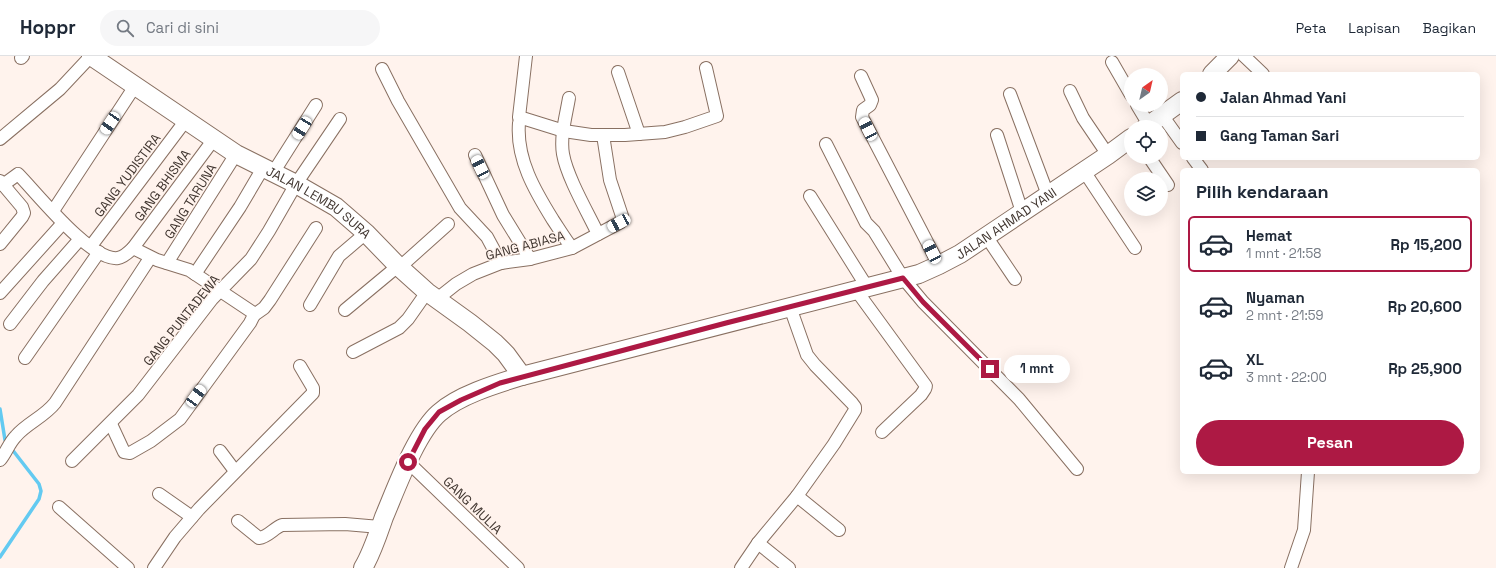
<!DOCTYPE html>
<html lang="id">
<meta charset="utf-8">
<style>
body{margin:0;font-family:"Space Grotesk",sans-serif;background:#f6f6f7;color:#1f2937;height:100vh;display:flex;flex-direction:column;font-size:15px;white-space:nowrap}
*{box-sizing:border-box;margin:0}
p{font-size:13px;color:#747a83}
.icon{flex:none;width:22px;height:22px;fill:none;stroke:currentColor;stroke-width:2;stroke-linecap:round;stroke-linejoin:round}
.map{position:relative;flex:1;overflow:hidden}
.details{position:absolute;left:1180px;top:112px;width:300px;height:306px;display:flex;flex-direction:column;background:#fff;border-radius:6px;box-shadow:0 4px 16px #0002}
.details>*{flex:none}
.hud{position:absolute;left:1180px;top:16px;width:300px;height:88px;border-radius:6px;box-shadow:0 4px 16px #0002;display:grid;align-content:center;height:88px;padding:0 16px;background:#fff}
.needle{width:26px;rotate:34deg}
.buttons{position:absolute;left:1124px;top:12px;display:grid;gap:8px}
.buttons a{display:grid;place-items:center;width:44px;height:44px;border-radius:50%;background:#fff;box-shadow:0 4px 16px #0002;font-size:20px}
.end{position:absolute;width:18px;height:18px;margin:-9px;border:5px solid #ad1944;background:#fff;box-shadow:0 0 0 2px #fff}
.from{border-radius:50%}
.bubble{position:absolute;height:28px;border-radius:14px;background:#fff;box-shadow:0 4px 16px #0002;font-size:13px;font-weight:800;line-height:28px;text-align:center}
.car{position:absolute;width:12px;height:24px;margin:-12px -6px;border-radius:5px;box-shadow:0 0 3px 1px #0007;background:linear-gradient(#fff 24%,#345 0 40%,#fff 0 76%,#345 0 86%,#fff 0)}
.hud b{display:flex;align-items:center;gap:14px;height:38px;font-size:15px}
.hud b+b{border-top:1px solid #e0e1e3}
.hud i{width:10px;height:10px;background:#1f2937}
ul{padding:0;list-style:none}
li{display:flex;align-items:center;gap:12px;height:56px;margin:0 8px 6px;padding:0 8px;border:2px solid transparent;border-radius:6px}
li div{flex:1}
li b{display:block;font-size:15px}
li em{font-style:normal;font-weight:800}
li.on{border-color:#ad1944}
li>.icon{width:36px;height:36px;stroke-width:1.5}
h2{padding:0 16px;font-size:18px;line-height:48px}
.primary-button{display:flex;gap:8px;margin-top:auto;padding:8px 16px}
.primary-button a{flex:1;height:46px;border-radius:24px;background:#ad1944;color:#fff;font-size:16px;font-weight:800;line-height:46px;text-align:center}
header{display:flex;align-items:center;gap:24px;box-sizing:border-box;height:56px;padding:0 20px;background:#fff;border-bottom:1px solid #e0e1e3}
header strong{font-size:19px}
nav{display:flex;gap:22px;margin-inline-start:auto;font-size:14px}
.search{width:280px;height:36px;background:#f6f6f7;display:flex;align-items:center;gap:10px;box-sizing:border-box;padding:0 14px;border-radius:22px;color:#747a83;font-size:15px}
.map>svg:first-child{display:block}
.lines{fill:none;stroke-linecap:round;stroke-linejoin:round}
.stream{stroke:#63caf1;stroke-width:3.5}
.street-casing{stroke:#897062;stroke-width:14}
.secondary-casing{stroke:#897062;stroke-width:20}
.street{stroke:#fff;stroke-width:12}
.secondary{stroke:#fff;stroke-width:18}
.route{stroke:#ad1944;stroke-width:5}
.labels{text-anchor:middle;stroke-width:3;stroke-linejoin:round;paint-order:stroke}
.street-label{font-size:13px;fill:#413630;stroke:#fff3ed}
</style>
<header>
<strong>Hoppr</strong>
<div class="search"><svg class="icon" aria-label="search" viewBox="0 0 24 24"><circle cx="10" cy="10" r="6"/><path d="M15 15l6 6"/></svg>Cari di sini</div>
<nav><a>Peta</a><a>Lapisan</a><a>Bagikan</a></nav>
</header>
<div class="map">
<svg width="1496" height="512" viewBox="0 0 1496 512">
<rect width="100%" height="100%" fill="#fff3ed"/>
<g class="lines">
<g class="stream">
<polyline points="0,353 5,384 7,387"/>
<polyline points="0,501 39,443 41,435 39,428 11,392"/>
</g>
<defs>
<g id="street">
<polyline points="526,0 519,61 564,75 591,79 625,79 665,76 685,71 717,60 706,12"/>
<polyline points="1244,0 1263,18"/>
<polyline points="21,2 23,0"/>
<polyline points="1112,6 1131,39"/>
<polyline points="382,13 398,45 460,152 487,181 501,207"/>
<polyline points="618,16 639,78"/>
<polyline points="861,20 872,44 870,49 863,54 862,61 939,209"/>
<polyline points="1070,35 1083,62 1108,99"/>
<polyline points="1010,38 1048,139"/>
<path d="M569,42c-3,18 -9,38 -6,56 4,23 25,59 35,80"/>
<polyline points="1137,49 1149,69"/>
<polyline points="1162,59 1182,87"/>
<path d="M519,67c-3,36 16,68 34,97 6,9 12,19 19,28"/>
<polyline points="997,79 1022,156"/>
<polyline points="0,83 60,33 91,0"/>
<polyline points="826,88 866,167 874,175 903,222 923,246 1019,343 1077,413"/>
<polyline points="475,99 503,159 530,203"/>
<polyline points="1149,101 1168,129"/>
<polyline points="1193,102 1202,114"/>
<polyline points="1084,115 1135,192"/>
<polyline points="273,117 316,49"/>
<polyline points="0,125 22,151 24,157 22,161 0,188"/>
<path d="M3,129l15,-11c18,18 73,88 100,84 6,-1 11,-6 15,-10l24,12 32,10 63,42 2,3 -4,8 -70,96 -29,22 -21,12 -6,-1 -13,-28"/>
<polyline points="810,140 867,231"/>
<polyline points="53,155 135,30"/>
<polyline points="986,180 1015,223"/>
<polyline points="91,190 186,64"/>
<polyline points="133,192 214,83"/>
<polyline points="167,207 236,98"/>
<polyline points="400,211 448,168"/>
<polyline points="195,218 240,151 263,112"/>
<polyline points="856,234 926,330 925,333 921,339 882,376"/>
<polyline points="0,237 63,167"/>
<polyline points="437,243 456,228 473,218 501,207 530,203 572,192 621,166 622,160 610,124 603,79"/>
<polyline points="310,249 339,200 366,177"/>
<polyline points="345,254 398,210"/>
<polyline points="254,259 264,252 270,244 316,172"/>
<polyline points="10,268 43,225 80,183"/>
<polyline points="353,296 399,272 408,263 427,236"/>
<polyline points="25,302 99,196"/>
<polyline points="220,395 235,415"/>
<path d="M0,404c6,-7 9,-17 16,-24 11,-13 28,-19 39,-33l95,-145"/>
<polyline points="72,405 138,339 212,243 251,203 269,175 296,128 340,63"/>
<polyline points="408,406 518,512"/>
<polyline points="159,438 192,461"/>
<polyline points="797,440 839,474"/>
<polyline points="59,451 128,512"/>
<path d="M238,465l21,17c9,-1 15,-10 23,-13l63,-1 35,3"/>
<polyline points="758,487 789,512"/>
<polyline points="154,512 175,481 199,453 313,337 313,332 300,310"/>
<polyline points="741,512 758,487 797,440 834,388 855,354 855,351 852,347 815,309 807,299 790,251"/>
<polyline points="1291,512 1304,474 1308,416"/>
</g>
<g id="secondary">
<path id="s1" d="M91,0l145,98 60,30 40,23 30,26 32,33 29,26 43,31 25,20 11,11 16,22"/>
<polyline points="1212,18 1230,0"/>
<polyline points="1146,71 1182,45"/>
<path id="s2" d="M363,512c9,-15 15,-34 21,-51 12,-28 32,-84 55,-104 20,-18 57,-29 83,-37l397,-102 20,-9 21,-11 148,-99 23,-17"/>
</g>
</defs>
<use href="#street" class="street-casing"/>
<use href="#secondary" class="secondary-casing"/>
<use href="#street" class="street"/>
<use href="#secondary" class="secondary"/>
</g>
<g class="lines">
<polyline class="route" points="408,406 425,373 439,356 461,344 500,327 726,267 903,222 923,246 990,313"/>
</g>
<g class="labels">
<g class="street-label">
<text transform="translate(127 119) rotate(-53)" y="5">GANG YUDISTIRA</text>
<text transform="translate(162 129) rotate(-54)" y="5">GANG BHISMA</text>
<text transform="translate(190 145) rotate(-58)" y="5">GANG TARUNA</text>
<text dy="5" stroke="none"><textPath href="#s1" startOffset="271">JALAN LEMBU SURA</textPath></text>
<text dy="5" stroke="none"><textPath href="#s2" startOffset="776">JALAN AHMAD YANI</textPath></text>
<text transform="translate(525 189) rotate(-15)" y="5">GANG ABIASA</text>
<text transform="translate(181 264) rotate(-51)" y="5">GANG PUNTADEWA</text>
<text transform="translate(473 449) rotate(44)" y="5">GANG MULIA</text>
</g>
</g>
</svg>
<div class="buttons">
<a><svg class="needle" viewBox="-14 -14 28 28"><path d="M0-13l5 13h-10z" fill="#e53935"/><path d="M0 13l5-13h-10z" fill="#747a83"/></svg></a>
<a><svg class="icon" aria-label="locate" viewBox="0 0 24 24"><circle cx="12" cy="12" r="6"/><path d="M12 2v4M12 18v4M2 12h4M18 12h4"/></svg></a>
<a><svg class="icon" aria-label="layers" viewBox="0 0 24 24"><path d="M12 4l9 5-9 5-9-5zM3 14l9 5 9-5"/></svg></a>
</div>
<i class="end from" style="left:408px;top:406px"></i>
<i class="end" style="left:990px;top:313px"></i>
<div class="bubble" style="left:1004px;top:299px;width:66px">1 mnt</div>
<i class="car" style="left:110px;top:67px;rotate:214deg"></i>
<i class="car" style="left:302px;top:72px;rotate:212deg"></i>
<i class="car" style="left:868px;top:73px;rotate:333deg"></i>
<i class="car" style="left:480px;top:111px;rotate:334deg"></i>
<i class="car" style="left:619px;top:167px;rotate:242deg"></i>
<i class="car" style="left:932px;top:196px;rotate:333deg"></i>
<i class="car" style="left:196px;top:340px;rotate:36deg"></i>
<div class="hud">
<b><i class="from"></i>Jalan Ahmad Yani</b>
<b><i></i>Gang Taman Sari</b>
</div>
<section class="details">
<h2>Pilih kendaraan</h2>
<ul>
<li class="on"><svg class="icon" aria-label="car" viewBox="0 0 24 24"><path d="M5 17H2v-5l4-1 3-4h7l3 4 3 1v5h-3M9 17h6M6 11h13"/><circle cx="7" cy="17" r="2"/><circle cx="17" cy="17" r="2"/></svg><div><b>Hemat</b><p>1 mnt · 21:58</p></div><em>Rp 15,200</em></li>
<li><svg class="icon" aria-label="car" viewBox="0 0 24 24"><path d="M5 17H2v-5l4-1 3-4h7l3 4 3 1v5h-3M9 17h6M6 11h13"/><circle cx="7" cy="17" r="2"/><circle cx="17" cy="17" r="2"/></svg><div><b>Nyaman</b><p>2 mnt · 21:59</p></div><em>Rp 20,600</em></li>
<li><svg class="icon" aria-label="car" viewBox="0 0 24 24"><path d="M5 17H2v-5l4-1 3-4h7l3 4 3 1v5h-3M9 17h6M6 11h13"/><circle cx="7" cy="17" r="2"/><circle cx="17" cy="17" r="2"/></svg><div><b>XL</b><p>3 mnt · 22:00</p></div><em>Rp 25,900</em></li>
</ul>
<div class="primary-button"><a>Pesan</a></div>
</section>
</div>
